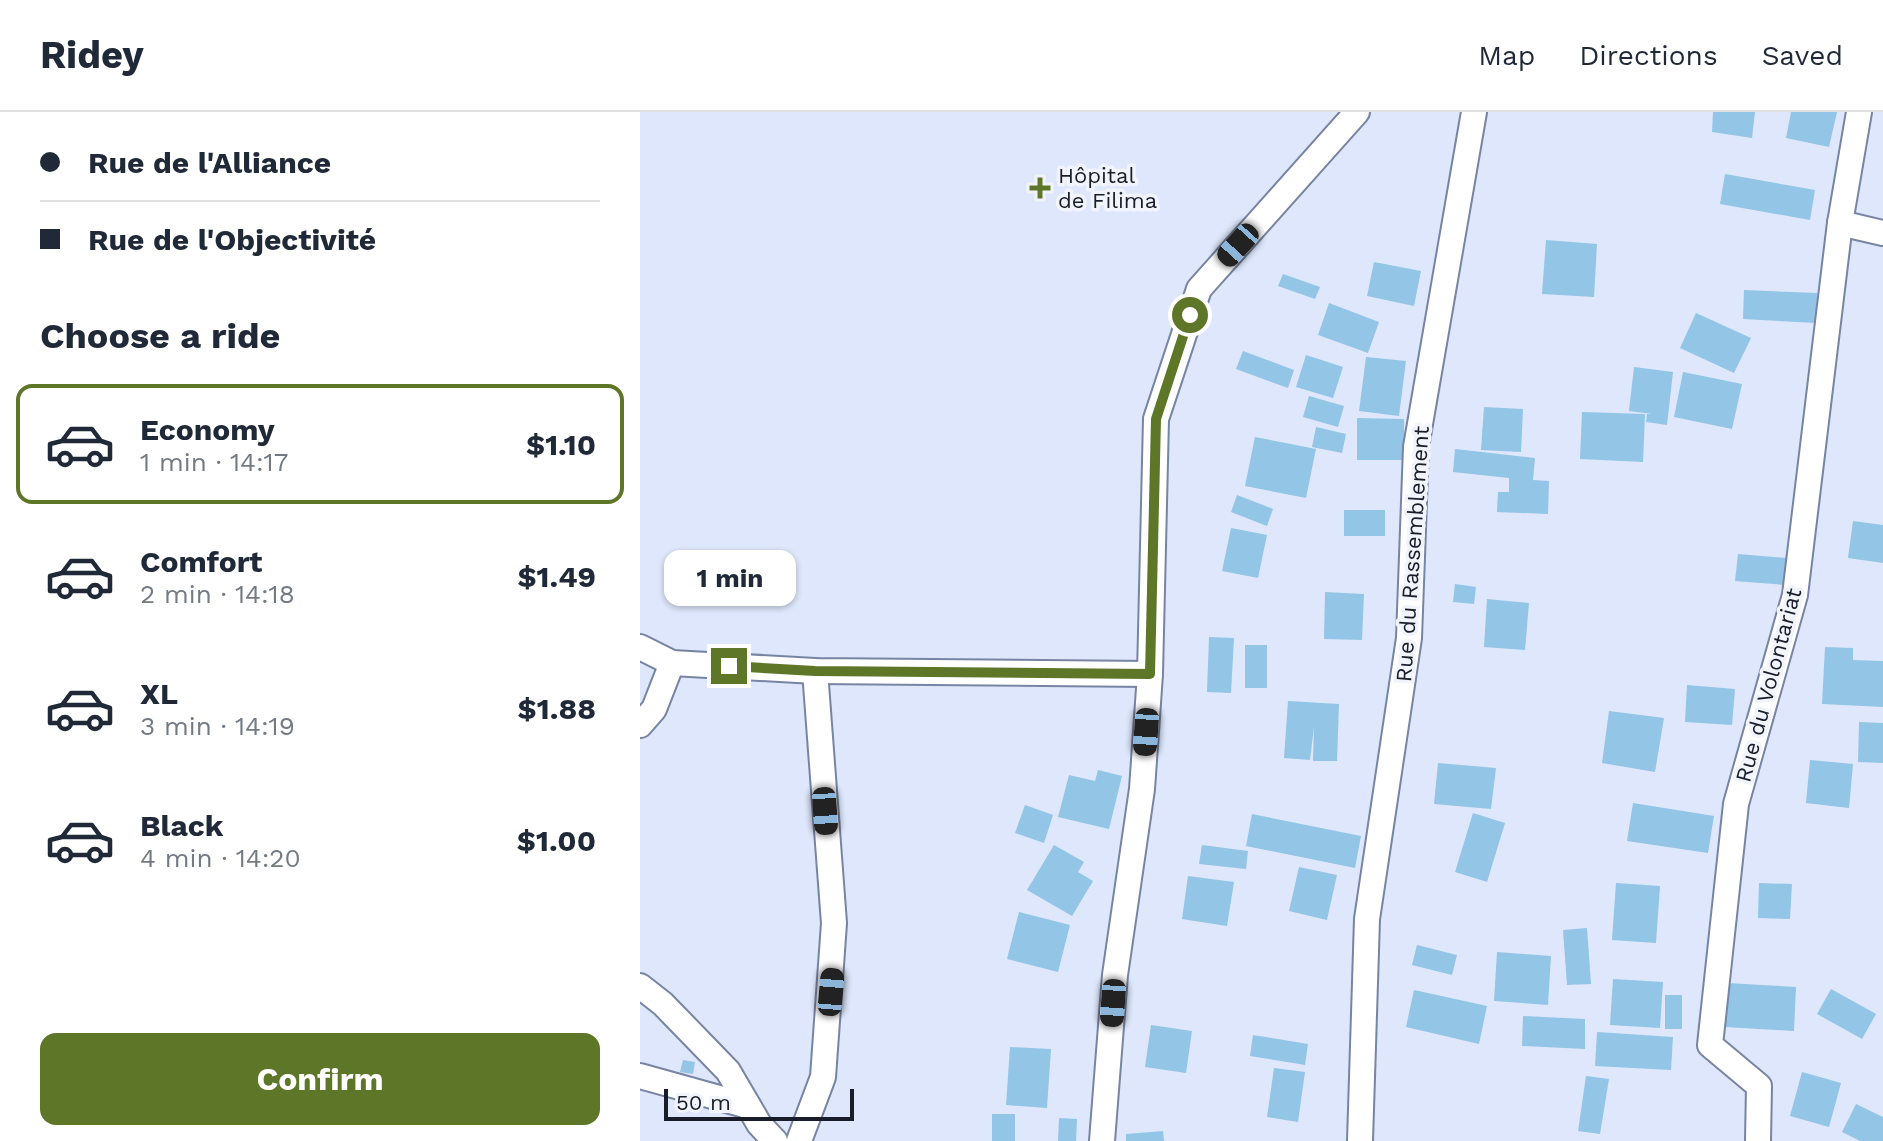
<!DOCTYPE html>
<meta charset="utf-8">
<style>
body{margin:0;font-family:"Work Sans",sans-serif;background:#f6f6f7;color:#1f2937;height:100vh;display:flex;flex-direction:column;font-size:30px;white-space:nowrap}
*{box-sizing:border-box;margin:0}
p{font-size:26px;color:#747a83}
.icon{flex:none;width:44px;height:44px;fill:none;stroke:currentColor;stroke-width:2;stroke-linecap:round;stroke-linejoin:round}
.map{position:relative;flex:1;overflow:hidden}
.panel{display:flex;flex-direction:column;background:#fff;width:640px}
.panel>*{flex:none}
.hud{display:grid;align-content:center;height:176px;padding:0 40px;background:#fff}
.scale{position:absolute;left:24px;bottom:20px;width:190px;box-sizing:border-box;padding-left:8px;border:4px solid #181d29;border-top:0;font-size:22px;line-height:28px;white-space:nowrap;color:#181d29;-webkit-text-stroke:6px #f1f4fb;paint-order:stroke}
.end{position:absolute;width:36px;height:36px;margin:-18px;border:10px solid #5e7628;background:#fff;box-shadow:0 0 0 4px #fff}
.from{border-radius:50%}
.bubble{position:absolute;height:56px;border-radius:16px;background:#fff;box-shadow:0 2px 6px #0004;font-size:26px;font-weight:700;line-height:56px;text-align:center}
.car{position:absolute;width:24px;height:48px;margin:-24px -12px;border-radius:10px;box-shadow:0 0 6px 2px #0007;background:linear-gradient(#222 24%,#8ab4d8 0 40%,#222 0 76%,#8ab4d8 0 86%,#222 0)}
.hud b{display:flex;align-items:center;gap:28px;height:76px;font-size:30px}
.hud b+b{border-top:2px solid #e0e1e3}
.hud i{width:20px;height:20px;background:#1f2937}
ul{padding:0;list-style:none}
li{display:flex;align-items:center;gap:24px;height:120px;margin:0 16px 12px;padding:0 24px;border:4px solid transparent;border-radius:16px}
li div{flex:1}
li b{display:block;font-size:30px}
li em{font-style:normal;font-weight:700}
li.active{border-color:#5e7628}
li>.icon{width:72px;height:72px;stroke-width:1.5}
h2{padding:0 40px;font-size:36px;line-height:96px}
.primary-button{display:flex;gap:16px;margin-top:auto;padding:16px 40px}
.primary-button a{flex:1;height:92px;border-radius:16px;background:#5e7628;color:#fff;font-size:32px;font-weight:700;line-height:92px;text-align:center}
header{display:flex;align-items:center;gap:48px;box-sizing:border-box;height:112px;padding:0 40px;background:#fff;border-bottom:2px solid #e0e1e3}
header strong{font-size:38px}
nav{display:flex;gap:44px;margin-inline-start:auto;font-size:28px}
main{display:flex;flex:1;min-height:0}
.map>svg:first-child{display:block}
.building{fill:#93c5e6}
.lines{fill:none;stroke-linecap:round;stroke-linejoin:round}
.street-casing{stroke:#7784a3;stroke-width:28}
.street{stroke:#fff;stroke-width:24}
.route{stroke:#5e7628;stroke-width:10}
.poi-dot{fill:#5e7628;stroke:#f1f4fb;stroke-width:3}
.labels{text-anchor:middle;stroke-width:7;stroke-linejoin:round;paint-order:stroke}
.poi-label{font-size:22px;fill:#181d29;stroke:#f1f4fb;text-anchor:start}
.street-label{font-size:22px;fill:#181d29;stroke:#f1f4fb}
</style>
<header>
<strong>Ridey</strong>
<nav><a>Map</a><a>Directions</a><a>Saved</a></nav>
</header>
<main>
<section class="panel">
<div class="hud">
<b><i class="from"></i>Rue de l'Alliance</b>
<b><i></i>Rue de l'Objectivité</b>
</div>
<h2>Choose a ride</h2>
<ul>
<li class="active"><svg class="icon" aria-label="car" viewBox="0 0 24 24"><path d="M5 17H2v-5l4-1 3-4h7l3 4 3 1v5h-3M9 17h6M6 11h13"/><circle cx="7" cy="17" r="2"/><circle cx="17" cy="17" r="2"/></svg><div><b>Economy</b><p>1 min · 14:17</p></div><em>$1.10</em></li>
<li><svg class="icon" aria-label="car" viewBox="0 0 24 24"><path d="M5 17H2v-5l4-1 3-4h7l3 4 3 1v5h-3M9 17h6M6 11h13"/><circle cx="7" cy="17" r="2"/><circle cx="17" cy="17" r="2"/></svg><div><b>Comfort</b><p>2 min · 14:18</p></div><em>$1.49</em></li>
<li><svg class="icon" aria-label="car" viewBox="0 0 24 24"><path d="M5 17H2v-5l4-1 3-4h7l3 4 3 1v5h-3M9 17h6M6 11h13"/><circle cx="7" cy="17" r="2"/><circle cx="17" cy="17" r="2"/></svg><div><b>XL</b><p>3 min · 14:19</p></div><em>$1.88</em></li>
<li><svg class="icon" aria-label="car" viewBox="0 0 24 24"><path d="M5 17H2v-5l4-1 3-4h7l3 4 3 1v5h-3M9 17h6M6 11h13"/><circle cx="7" cy="17" r="2"/><circle cx="17" cy="17" r="2"/></svg><div><b>Black</b><p>4 min · 14:20</p></div><em>$1.00</em></li>
</ul>
<div class="primary-button"><a>Confirm</a></div>
</section>
<div class="map">
<svg width="1243" height="1029" viewBox="0 0 1243 1029">
<rect width="100%" height="100%" fill="#dee7fb"/>
<g class="building">
<polygon points="1073,0 1115,0 1112,26 1072,20"/>
<polygon points="1151,0 1197,0 1189,35 1146,26"/>
<polygon points="1085,62 1175,78 1170,108 1080,92"/>
<polygon points="906,128 957,132 954,185 902,182"/>
<polygon points="734,150 781,159 774,194 727,184"/>
<polygon points="643,162 680,175 675,187 638,174"/>
<polygon points="1104,178 1177,181 1176,211 1103,207"/>
<polygon points="689,191 739,210 728,241 678,223"/>
<polygon points="1056,201 1111,226 1094,261 1040,236"/>
<polygon points="603,239 654,258 648,276 596,257"/>
<polygon points="666,243 703,255 693,286 656,275"/>
<polygon points="726,245 766,249 759,304 719,299"/>
<polygon points="994,255 1033,260 1027,313 1006,310 1007,302 1012,302 989,299"/>
<polygon points="1043,260 1102,272 1092,317 1034,305"/>
<polygon points="669,284 704,294 698,315 663,305"/>
<polygon points="844,295 883,297 881,340 841,338"/>
<polygon points="942,300 1005,302 1003,350 940,347"/>
<polygon points="717,306 764,307 764,348 717,348"/>
<polygon points="676,315 706,322 702,341 672,335"/>
<polygon points="615,325 676,337 666,386 605,374"/>
<polygon points="815,337 895,346 893,368 909,369 908,402 857,400 858,380 869,380 869,366 813,360"/>
<polygon points="597,383 633,397 627,414 591,400"/>
<rect x="704" y="398" width="41" height="26"/>
<polygon points="1213,409 1243,413 1243,451 1208,446"/>
<polygon points="591,416 627,423 618,466 582,459"/>
<polygon points="1098,442 1147,446 1145,473 1095,469"/>
<polygon points="815,472 836,475 834,492 813,490"/>
<polygon points="685,480 724,482 722,528 684,527"/>
<polygon points="847,487 889,491 885,538 844,535"/>
<polygon points="569,525 594,526 591,581 567,580"/>
<rect x="605" y="533" width="22" height="43"/>
<polygon points="1185,535 1213,536 1213,548 1243,549 1243,595 1182,592"/>
<polygon points="1047,573 1095,577 1092,613 1045,610"/>
<polygon points="648,589 699,592 697,649 673,649 674,615 670,648 644,646"/>
<polygon points="969,599 1024,606 1015,660 962,651"/>
<polygon points="1219,610 1243,611 1243,651 1218,650"/>
<polygon points="1170,648 1213,652 1209,696 1166,691"/>
<polygon points="798,651 856,656 851,697 794,692"/>
<polygon points="458,658 482,664 469,717 418,705 429,663 455,669"/>
<polygon points="993,691 1074,704 1068,741 987,729"/>
<polygon points="385,693 413,703 404,731 375,721"/>
<polygon points="833,701 865,711 847,770 815,760"/>
<polygon points="612,702 721,724 715,756 606,734"/>
<polygon points="414,733 444,750 438,760 453,769 432,804 387,778"/>
<polygon points="562,733 608,739 606,757 559,752"/>
<polygon points="659,755 697,763 687,808 649,799"/>
<polygon points="548,764 594,770 587,814 542,807"/>
<polygon points="976,771 1020,774 1016,831 972,828"/>
<polygon points="1119,771 1152,772 1150,807 1118,806"/>
<polygon points="379,800 430,813 418,860 367,847"/>
<polygon points="947,816 951,872 927,873 923,818"/>
<polygon points="777,833 817,843 812,863 772,853"/>
<polygon points="857,840 911,844 908,893 854,889"/>
<polygon points="973,867 1023,870 1020,916 970,913"/>
<polygon points="1087,871 1156,875 1154,919 1085,915"/>
<polygon points="1191,877 1236,902 1222,927 1177,902"/>
<polygon points="774,878 847,894 839,932 766,915"/>
<rect x="1025" y="883" width="17" height="34"/>
<polygon points="883,904 945,907 945,937 882,934"/>
<polygon points="511,913 552,919 546,961 505,955"/>
<polygon points="957,920 1033,925 1031,958 955,954"/>
<polygon points="613,923 668,932 665,953 610,944"/>
<polygon points="370,935 411,937 407,996 366,993"/>
<polygon points="43,948 55,950 53,962 40,960"/>
<polygon points="634,956 665,960 658,1010 627,1005"/>
<polygon points="1162,960 1201,971 1189,1015 1150,1004"/>
<polygon points="946,964 969,967 960,1022 938,1019"/>
<polygon points="1216,992 1243,1005 1243,1029 1220,1029 1202,1020"/>
<rect x="352" y="1002" width="23" height="27"/>
<polygon points="419,1006 437,1007 436,1029 418,1029"/>
<polygon points="523,1019 524,1029 486,1029 486,1022"/>
</g>
<g class="lines">
<defs>
<g id="street">
<polyline points="1200,111 1243,121"/>
<polyline points="0,535 32,551 175,559 510,562"/>
<polyline points="0,613 14,597 32,551"/>
<polyline points="0,874 23,892 88,959 119,1012 135,1029"/>
<polyline points="0,964 108,994"/>
<polyline points="159,1029 183,965 194,811 175,559"/>
<polyline points="462,1029 475,863 502,677 510,562 516,307 559,177 717,0"/>
<polyline points="720,1029 727,807 769,526 776,335 834,0"/>
<polyline points="1118,1029 1119,974 1070,933 1096,692 1155,483 1200,111 1219,0"/>
</g>
</defs>
<use href="#street" class="street-casing"/>
<use href="#street" class="street"/>
</g>
<g class="lines">
<polyline class="route" points="89,554 175,559 510,562 516,307 550,203"/>
</g>
<path class="poi-dot" d="M396 64h8v8h8v8h-8v8h-8v-8h-8v-8h8z"/>
<g class="labels">
<g class="poi-label">
<text x="418" y="71">Hôpital<tspan x="418" dy="25">de Filima</tspan></text>
</g>
<g class="street-label">
<text transform="translate(772 442) rotate(-86)" y="8">Rue du Rassemblement</text>
<text transform="translate(1128 573) rotate(-75)" y="8">Rue du Volontariat</text>
</g>
</g>
</svg>
<div class="scale">50 m</div>
<i class="end from" style="left:550px;top:203px"></i>
<i class="end" style="left:89px;top:554px"></i>
<div class="bubble" style="left:24px;top:438px;width:132px">1 min</div>
<i class="car" style="left:598px;top:133px;rotate:222deg"></i>
<i class="car" style="left:506px;top:620px;rotate:184deg"></i>
<i class="car" style="left:185px;top:699px;rotate:176deg"></i>
<i class="car" style="left:191px;top:880px;rotate:5deg"></i>
<i class="car" style="left:473px;top:891px;rotate:184deg"></i>
</div>
</main>
